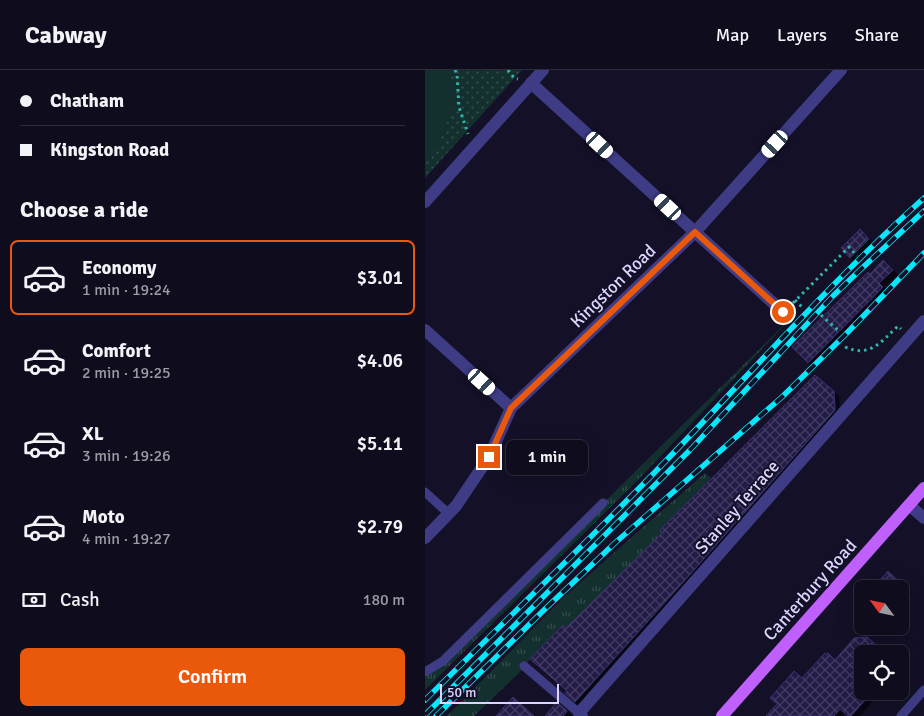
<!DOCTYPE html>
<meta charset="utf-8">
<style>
body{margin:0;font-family:Signika,sans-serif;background:#171526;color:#f1f3f6;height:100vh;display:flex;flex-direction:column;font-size:19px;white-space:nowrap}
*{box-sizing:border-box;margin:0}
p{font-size:16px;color:#9b9ba4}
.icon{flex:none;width:28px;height:28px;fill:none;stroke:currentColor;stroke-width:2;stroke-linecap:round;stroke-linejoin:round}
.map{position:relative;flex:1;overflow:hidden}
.drawer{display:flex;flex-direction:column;background:#0e0c1d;width:425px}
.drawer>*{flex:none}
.guide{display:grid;align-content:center;height:110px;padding:0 20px;background:#0e0c1d}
.needle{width:32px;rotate:303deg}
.fabs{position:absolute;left:429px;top:510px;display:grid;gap:10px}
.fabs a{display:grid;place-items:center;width:55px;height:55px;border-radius:8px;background:#0e0c1d;box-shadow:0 5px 20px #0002,0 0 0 1px #2e2c3b;font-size:25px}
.scale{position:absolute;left:15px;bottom:12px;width:119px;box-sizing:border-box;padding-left:5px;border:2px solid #dad6fe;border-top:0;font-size:14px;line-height:18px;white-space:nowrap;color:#dad6fe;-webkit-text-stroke:4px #131027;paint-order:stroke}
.end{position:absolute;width:22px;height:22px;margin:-11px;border:6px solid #ea580c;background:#fff;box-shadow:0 0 0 2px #fff}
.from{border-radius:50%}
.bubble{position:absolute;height:35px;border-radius:8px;background:#0e0c1d;box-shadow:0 5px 20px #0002,0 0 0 1px #2e2c3b;font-size:16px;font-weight:600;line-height:35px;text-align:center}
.car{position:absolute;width:15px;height:30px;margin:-15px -8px;border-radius:6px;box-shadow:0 0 4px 1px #0007;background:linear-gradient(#fff 24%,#345 0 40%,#fff 0 76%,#345 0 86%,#fff 0)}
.guide b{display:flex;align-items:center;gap:18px;height:48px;font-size:19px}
.guide b+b{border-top:1px solid #2e2c3b}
.guide i{width:12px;height:12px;background:#f1f3f6}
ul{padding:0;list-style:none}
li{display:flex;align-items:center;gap:15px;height:75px;margin:0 10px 8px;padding:0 10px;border:2px solid transparent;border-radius:8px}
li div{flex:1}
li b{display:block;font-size:19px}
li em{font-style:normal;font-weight:600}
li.selected{border-color:#ea580c}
li>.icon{width:45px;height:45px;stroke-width:1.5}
h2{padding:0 20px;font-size:22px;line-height:60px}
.pay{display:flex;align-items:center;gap:12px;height:55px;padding:0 20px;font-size:19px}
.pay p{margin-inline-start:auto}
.button{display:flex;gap:10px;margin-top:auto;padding:10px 20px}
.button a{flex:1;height:58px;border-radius:8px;background:#ea580c;color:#fff;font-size:20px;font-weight:600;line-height:58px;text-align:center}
header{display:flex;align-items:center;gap:30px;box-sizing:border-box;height:70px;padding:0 25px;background:#0e0c1d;border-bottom:1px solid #2e2c3b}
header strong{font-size:24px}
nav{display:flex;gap:28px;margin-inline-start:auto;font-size:18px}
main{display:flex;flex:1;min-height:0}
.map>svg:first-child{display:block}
.grass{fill:url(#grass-tufts)}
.park{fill:url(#park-dots)}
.garden{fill:#13302f}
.building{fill:url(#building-cross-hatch);stroke:#3b2f73;filter:url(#shadow)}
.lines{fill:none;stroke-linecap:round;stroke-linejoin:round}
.path{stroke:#32b6ac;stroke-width:3;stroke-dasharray:2.5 4;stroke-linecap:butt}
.lane{stroke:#3e3c84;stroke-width:9}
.street{stroke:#3e3c84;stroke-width:12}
.primary{stroke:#bf60fc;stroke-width:12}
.rail-casing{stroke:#07e6fa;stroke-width:5.5}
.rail{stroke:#131027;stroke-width:4;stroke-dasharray:11;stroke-linecap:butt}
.route{stroke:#ea580c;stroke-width:6}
.labels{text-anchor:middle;stroke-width:4;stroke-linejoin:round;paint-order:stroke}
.street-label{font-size:18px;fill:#dad6fe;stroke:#131027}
</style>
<header>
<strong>Cabway</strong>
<nav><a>Map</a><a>Layers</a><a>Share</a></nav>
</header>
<main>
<section class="drawer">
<div class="guide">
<b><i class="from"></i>Chatham</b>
<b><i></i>Kingston Road</b>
</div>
<h2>Choose a ride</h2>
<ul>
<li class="selected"><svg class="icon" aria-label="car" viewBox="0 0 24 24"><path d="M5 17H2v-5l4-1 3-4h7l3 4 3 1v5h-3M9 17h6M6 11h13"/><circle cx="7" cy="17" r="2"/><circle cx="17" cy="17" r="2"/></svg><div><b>Economy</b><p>1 min · 19:24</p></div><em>$3.01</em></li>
<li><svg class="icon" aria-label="car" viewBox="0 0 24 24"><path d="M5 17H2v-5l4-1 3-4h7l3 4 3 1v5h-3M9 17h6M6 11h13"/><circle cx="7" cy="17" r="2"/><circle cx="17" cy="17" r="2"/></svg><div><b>Comfort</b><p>2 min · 19:25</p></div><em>$4.06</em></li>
<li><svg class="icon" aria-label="car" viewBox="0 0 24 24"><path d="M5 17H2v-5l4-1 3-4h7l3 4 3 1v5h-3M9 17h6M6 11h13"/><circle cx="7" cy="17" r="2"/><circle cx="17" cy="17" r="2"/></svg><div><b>XL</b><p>3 min · 19:26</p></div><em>$5.11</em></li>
<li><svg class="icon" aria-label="car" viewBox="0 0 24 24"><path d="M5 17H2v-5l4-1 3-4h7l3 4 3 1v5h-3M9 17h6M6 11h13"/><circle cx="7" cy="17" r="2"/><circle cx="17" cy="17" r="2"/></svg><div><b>Moto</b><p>4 min · 19:27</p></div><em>$2.79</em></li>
</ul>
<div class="pay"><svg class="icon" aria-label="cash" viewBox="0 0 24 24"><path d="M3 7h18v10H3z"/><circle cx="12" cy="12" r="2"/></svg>Cash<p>180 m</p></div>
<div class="button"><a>Confirm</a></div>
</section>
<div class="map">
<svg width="499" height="646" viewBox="0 0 499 646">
<defs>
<pattern id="grass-tufts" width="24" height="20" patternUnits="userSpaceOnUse" patternTransform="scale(1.25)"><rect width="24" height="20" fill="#13302f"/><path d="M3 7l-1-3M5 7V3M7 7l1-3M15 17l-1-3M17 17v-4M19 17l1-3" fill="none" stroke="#354d4e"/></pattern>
<pattern id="park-dots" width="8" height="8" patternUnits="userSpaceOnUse" patternTransform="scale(1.25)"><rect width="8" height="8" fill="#13302f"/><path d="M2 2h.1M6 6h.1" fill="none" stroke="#354d4e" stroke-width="1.8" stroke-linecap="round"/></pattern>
<pattern id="building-cross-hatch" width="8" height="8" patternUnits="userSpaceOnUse" patternTransform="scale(1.25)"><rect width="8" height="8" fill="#241c47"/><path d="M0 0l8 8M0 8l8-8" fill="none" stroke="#433c63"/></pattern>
<filter id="shadow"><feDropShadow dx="4.5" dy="4.5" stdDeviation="0" flood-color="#0009"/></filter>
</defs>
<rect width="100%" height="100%" fill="#131027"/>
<g class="grass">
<polygon points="375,239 213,410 0,620 0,602 14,588 18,591"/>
<polygon points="280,403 286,408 235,460 237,463 141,558 138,555 105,589 96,601 49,646 22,646 138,528 183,488"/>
</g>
<polygon class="park" points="0,0 97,0 0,108"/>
<polygon class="garden" points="0,0 23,0 32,28 12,78 0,92"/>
<g class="building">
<polygon points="435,159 444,169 425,188 416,178"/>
<polygon points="458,190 468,200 454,213 458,217 383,293 367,277 443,202 445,204"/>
<polygon points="390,305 409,321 410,340 270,499 150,632 140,623 142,621 105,589 138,555 141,558 237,463 235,460"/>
<polygon points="463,501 482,519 447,519"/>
<polygon points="442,567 462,584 438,584 438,621 448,621 426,646 423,646 415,639 409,646 341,646 352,634 345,628 369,601 377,608 400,583 402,585 403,583 410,590 429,568"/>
<polygon points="88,627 109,646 71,646"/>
<polygon points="132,632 142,641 138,646 120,646"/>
</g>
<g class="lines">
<g class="path">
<polyline points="30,0 32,4 34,37 43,64"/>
<polyline points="83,0 89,8 93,9"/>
<polyline points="370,230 378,238"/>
<polyline points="368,233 424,177 432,186"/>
<polyline points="396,245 415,262"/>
<path d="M420,277c25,11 36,-5 53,-21l3,3"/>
</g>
<g class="lane">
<polyline points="0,422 24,444"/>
<polyline points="99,596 154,643"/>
<polyline points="0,602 18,591 178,433"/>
<polyline points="476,646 499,620"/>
</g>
<g class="street">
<polyline points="106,13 358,242"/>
<polyline points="0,132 118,0"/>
<polyline points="0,260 86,338"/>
<polyline points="484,435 499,448"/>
<polyline points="0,468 31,436 64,387 86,338 270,162 416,0"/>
<polyline points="157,646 154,643 499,251"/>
</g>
<polyline class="primary" points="297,646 499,418"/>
<defs>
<g id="rail">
<path d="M0,630c77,-76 155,-151 231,-229 89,-91 173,-188 268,-273"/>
<polyline points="0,645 265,380 408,226 435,200 499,141"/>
<polyline points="11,646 120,539 191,472 357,327 421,264 499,183"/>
</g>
</defs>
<use href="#rail" class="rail-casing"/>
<use href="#rail" class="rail"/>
</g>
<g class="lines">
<polyline class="route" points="64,387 86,338 270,162 358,242"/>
</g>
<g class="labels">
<g class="street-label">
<text transform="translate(188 216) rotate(-44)" y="6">Kingston Road</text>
<text transform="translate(312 437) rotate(-49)" y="6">Stanley Terrace</text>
<text transform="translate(385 520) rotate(-48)" y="6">Canterbury Road</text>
</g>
</g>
</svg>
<div class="fabs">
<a><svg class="needle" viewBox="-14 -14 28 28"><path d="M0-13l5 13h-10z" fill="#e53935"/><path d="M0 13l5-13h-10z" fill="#9b9ba4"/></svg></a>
<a><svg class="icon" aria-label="locate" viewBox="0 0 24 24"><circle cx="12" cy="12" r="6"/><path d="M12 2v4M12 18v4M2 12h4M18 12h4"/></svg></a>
</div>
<div class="scale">50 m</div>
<i class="end from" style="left:358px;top:242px"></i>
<i class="end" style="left:64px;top:387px"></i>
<div class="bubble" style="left:81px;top:370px;width:82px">1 min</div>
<i class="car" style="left:350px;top:74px;rotate:222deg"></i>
<i class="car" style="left:175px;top:75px;rotate:133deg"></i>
<i class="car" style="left:243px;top:137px;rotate:313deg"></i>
<i class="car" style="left:57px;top:312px;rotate:132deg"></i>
</div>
</main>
